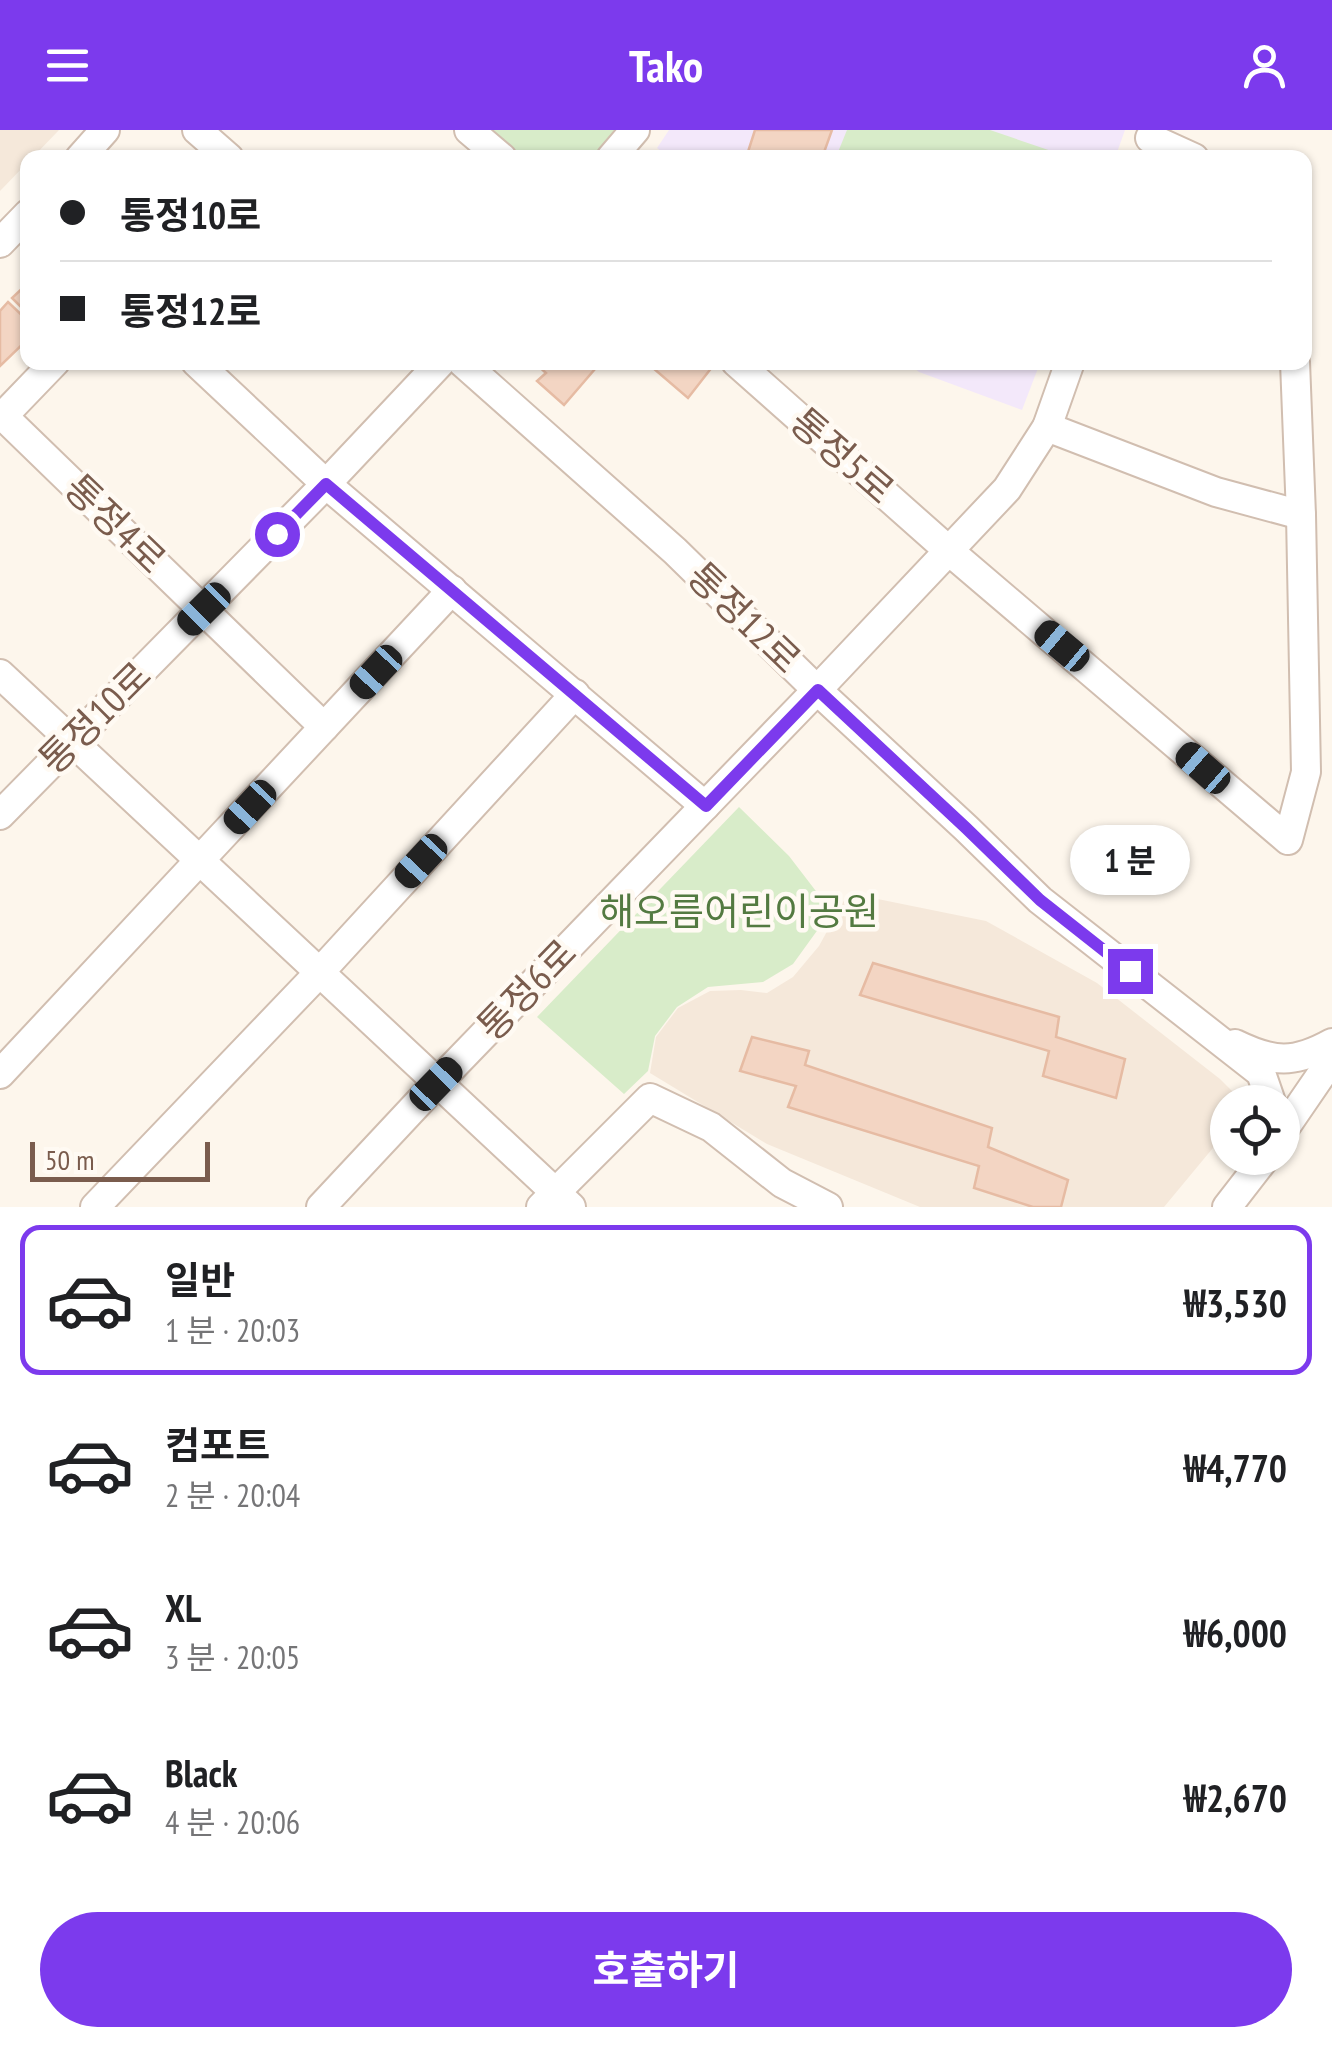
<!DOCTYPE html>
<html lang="ko">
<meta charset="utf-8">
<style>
body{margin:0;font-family:"PT Sans Narrow","Noto Sans KR",sans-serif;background:#f2f2f2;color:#202124;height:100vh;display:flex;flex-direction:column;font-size:38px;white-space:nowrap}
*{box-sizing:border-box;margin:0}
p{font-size:32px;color:#757577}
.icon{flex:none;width:55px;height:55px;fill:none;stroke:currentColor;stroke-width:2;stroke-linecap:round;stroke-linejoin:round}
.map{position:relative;height:1077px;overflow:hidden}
.details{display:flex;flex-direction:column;background:#fff;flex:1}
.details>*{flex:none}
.banner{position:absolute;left:20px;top:20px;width:1292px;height:220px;border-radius:20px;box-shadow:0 2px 8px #0004;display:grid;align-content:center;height:220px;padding:0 40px;background:#fff}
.tools{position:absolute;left:1210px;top:955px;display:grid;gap:20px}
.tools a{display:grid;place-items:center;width:90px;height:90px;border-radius:50%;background:#fff;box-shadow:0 2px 8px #0004;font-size:50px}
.scale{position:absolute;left:30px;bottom:25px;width:180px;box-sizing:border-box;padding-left:10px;border:5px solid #7a5c4d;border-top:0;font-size:28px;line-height:35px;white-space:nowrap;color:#7a5c4d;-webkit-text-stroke:8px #fffaf3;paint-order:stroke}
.end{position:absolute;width:45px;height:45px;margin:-22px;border:12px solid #7c3aed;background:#fff;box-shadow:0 0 0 5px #fff}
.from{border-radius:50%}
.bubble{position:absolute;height:70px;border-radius:35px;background:#fff;box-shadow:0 2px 8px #0004;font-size:32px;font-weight:700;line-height:70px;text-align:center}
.car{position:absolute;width:30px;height:60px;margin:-30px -15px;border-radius:12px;box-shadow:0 0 8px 2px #0007;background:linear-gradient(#222 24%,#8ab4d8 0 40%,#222 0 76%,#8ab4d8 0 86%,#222 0)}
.banner b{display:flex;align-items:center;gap:35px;height:95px;font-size:38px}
.banner b+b{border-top:2px solid #e0e0e0}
.banner i{width:25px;height:25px;background:#202124}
ul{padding:18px 0 0;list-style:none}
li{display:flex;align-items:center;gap:30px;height:150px;margin:0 20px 15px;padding:0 20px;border:5px solid transparent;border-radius:20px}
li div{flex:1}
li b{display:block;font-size:38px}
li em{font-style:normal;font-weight:700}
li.on{border-color:#7c3aed}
li>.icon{width:90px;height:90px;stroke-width:1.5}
.primary-button{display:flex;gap:20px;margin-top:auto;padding:20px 40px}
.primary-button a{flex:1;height:115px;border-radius:60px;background:#7c3aed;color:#fff;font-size:40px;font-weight:700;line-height:115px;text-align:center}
header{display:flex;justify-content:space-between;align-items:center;height:130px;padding:0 40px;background:#7c3aed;color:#fff;font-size:45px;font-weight:700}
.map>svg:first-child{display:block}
.residential{fill:#f5e8da}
.education{fill:#f3e8fa}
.green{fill:#d8ecc9}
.building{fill:#f3d5c3;stroke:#e6bba3;stroke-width:2.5}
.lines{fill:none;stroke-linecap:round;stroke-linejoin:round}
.minor-casing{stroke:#d1beb0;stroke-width:32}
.minor{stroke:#fff;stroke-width:28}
.route{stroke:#7c3aed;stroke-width:12}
.labels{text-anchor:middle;stroke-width:9;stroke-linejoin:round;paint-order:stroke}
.street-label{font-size:38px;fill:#7a5c4d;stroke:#fffaf3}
.park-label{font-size:38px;fill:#537a41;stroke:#fffaf3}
</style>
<header><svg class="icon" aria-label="menu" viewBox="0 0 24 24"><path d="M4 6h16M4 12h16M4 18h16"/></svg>Tako<svg class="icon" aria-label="person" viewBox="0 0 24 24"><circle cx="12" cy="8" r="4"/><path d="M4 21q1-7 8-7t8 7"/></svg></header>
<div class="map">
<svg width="1332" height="1077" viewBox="0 0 1332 1077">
<rect width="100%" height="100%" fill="#fdf6ec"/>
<g class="residential">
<polygon points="0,0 59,0 33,27 28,28 27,33 0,61"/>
<polygon points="848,763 986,791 1097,853 1220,949 1243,972 1228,972 1227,1001 1164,1077 920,1077 767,1014 650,943 656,907 678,878 710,861 741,860 767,863 793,847 819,816"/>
</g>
<g class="education">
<polygon points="669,0 1125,0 1115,28 669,28 657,18"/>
<polygon points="908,233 1040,233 1022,280 919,242"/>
</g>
<g class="green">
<polygon points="486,0 616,0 594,28 520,27"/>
<polygon points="847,0 990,0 1069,27 836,27"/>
<polygon points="739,677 789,726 822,769 819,798 793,834 763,852 708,857 677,877 655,906 648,941 624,964 537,887"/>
</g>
<g class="building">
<polygon points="755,0 832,0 822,28 746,28"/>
<polygon points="28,153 28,184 12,168"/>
<polygon points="8,172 28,191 28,209 0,236 0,181"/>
<polygon points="534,232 601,232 564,275 537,251 546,243"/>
<polygon points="646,232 716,232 688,268"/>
<polygon points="873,833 1059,887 1056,907 1125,929 1116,968 1043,946 1049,921 860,865"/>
<polygon points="752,907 809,921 805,935 992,998 988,1017 1068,1050 1061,1077 1033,1077 974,1058 979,1036 788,977 796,956 740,941"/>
</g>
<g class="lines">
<defs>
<g id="minor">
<polyline points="197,0 229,28"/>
<polyline points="469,0 502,28"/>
<polyline points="1150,8 1194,28"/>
<polyline points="80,28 105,0"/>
<polyline points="611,28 635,0"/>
<polyline points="0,113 28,84"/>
<polyline points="55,232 3,286 324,597"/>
<polyline points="196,232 326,354 705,676"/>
<polyline points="462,232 675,421 817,560 966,698 1040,770 1261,943 1271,972"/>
<polyline points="736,232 948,420 1288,710 1306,642 1301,385 1295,232"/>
<polyline points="1047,297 1216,362 1301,385"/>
<polyline points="0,544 571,1077"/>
<polyline points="0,685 326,354 441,232"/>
<path d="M1235,914c39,19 59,20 97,-1"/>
<polyline points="0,944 452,460"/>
<polyline points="1282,1002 1332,929"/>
<polyline points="95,1077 319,843 575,564"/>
<polyline points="321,1077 436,954 817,560 1007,359 1047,297 1070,232"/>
<polyline points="541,1077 650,968 711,997 782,1053 828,1077"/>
<polyline points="1227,1077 1265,1028"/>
</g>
</defs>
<use href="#minor" class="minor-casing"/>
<use href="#minor" class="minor"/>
</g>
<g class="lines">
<polyline class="route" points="277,404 326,354 706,676 818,560 966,698 1040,770 1130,841"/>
</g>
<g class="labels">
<g class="street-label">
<text transform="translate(842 326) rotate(41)" y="13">통정5로</text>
<text transform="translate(115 394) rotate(44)" y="13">통정4로</text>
<text transform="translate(744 488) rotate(44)" y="13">통정12로</text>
<text transform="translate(95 588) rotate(-45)" y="13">통정10로</text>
<text transform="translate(527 860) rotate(-46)" y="13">통정6로</text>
</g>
<g class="park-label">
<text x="739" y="795">해오름어린이공원</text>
</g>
</g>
</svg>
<div class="tools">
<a><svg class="icon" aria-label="locate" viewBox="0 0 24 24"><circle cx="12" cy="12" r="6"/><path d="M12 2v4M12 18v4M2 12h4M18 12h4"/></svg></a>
</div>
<div class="scale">50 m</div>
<i class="end from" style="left:277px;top:404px"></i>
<i class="end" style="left:1130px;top:841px"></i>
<div class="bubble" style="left:1070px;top:695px;width:120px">1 분</div>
<i class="car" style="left:204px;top:479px;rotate:225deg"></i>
<i class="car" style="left:1062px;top:516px;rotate:310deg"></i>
<i class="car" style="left:376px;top:542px;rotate:223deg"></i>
<i class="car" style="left:1203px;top:638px;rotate:311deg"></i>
<i class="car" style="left:250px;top:677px;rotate:223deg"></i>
<i class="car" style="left:421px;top:731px;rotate:223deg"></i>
<i class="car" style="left:436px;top:954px;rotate:44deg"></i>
<div class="banner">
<b><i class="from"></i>통정10로</b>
<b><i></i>통정12로</b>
</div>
</div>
<section class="details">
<ul>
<li class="on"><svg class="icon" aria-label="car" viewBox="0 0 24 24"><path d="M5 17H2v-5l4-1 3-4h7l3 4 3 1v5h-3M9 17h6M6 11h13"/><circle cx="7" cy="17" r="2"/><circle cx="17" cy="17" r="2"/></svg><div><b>일반</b><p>1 분 · 20:03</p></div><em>₩3,530</em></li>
<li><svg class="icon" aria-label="car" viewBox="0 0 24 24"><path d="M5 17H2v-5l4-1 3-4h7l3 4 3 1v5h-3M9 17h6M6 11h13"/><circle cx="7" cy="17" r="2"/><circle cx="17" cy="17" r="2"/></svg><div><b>컴포트</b><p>2 분 · 20:04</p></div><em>₩4,770</em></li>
<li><svg class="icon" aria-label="car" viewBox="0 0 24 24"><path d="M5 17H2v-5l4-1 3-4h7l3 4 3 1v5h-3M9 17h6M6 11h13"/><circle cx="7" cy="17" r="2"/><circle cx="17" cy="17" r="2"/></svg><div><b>XL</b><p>3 분 · 20:05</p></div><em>₩6,000</em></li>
<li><svg class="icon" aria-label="car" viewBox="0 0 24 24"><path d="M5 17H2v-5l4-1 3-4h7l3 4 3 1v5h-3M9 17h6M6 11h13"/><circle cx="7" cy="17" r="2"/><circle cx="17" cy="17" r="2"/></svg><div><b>Black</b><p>4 분 · 20:06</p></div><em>₩2,670</em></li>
</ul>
<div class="primary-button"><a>호출하기</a></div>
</section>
